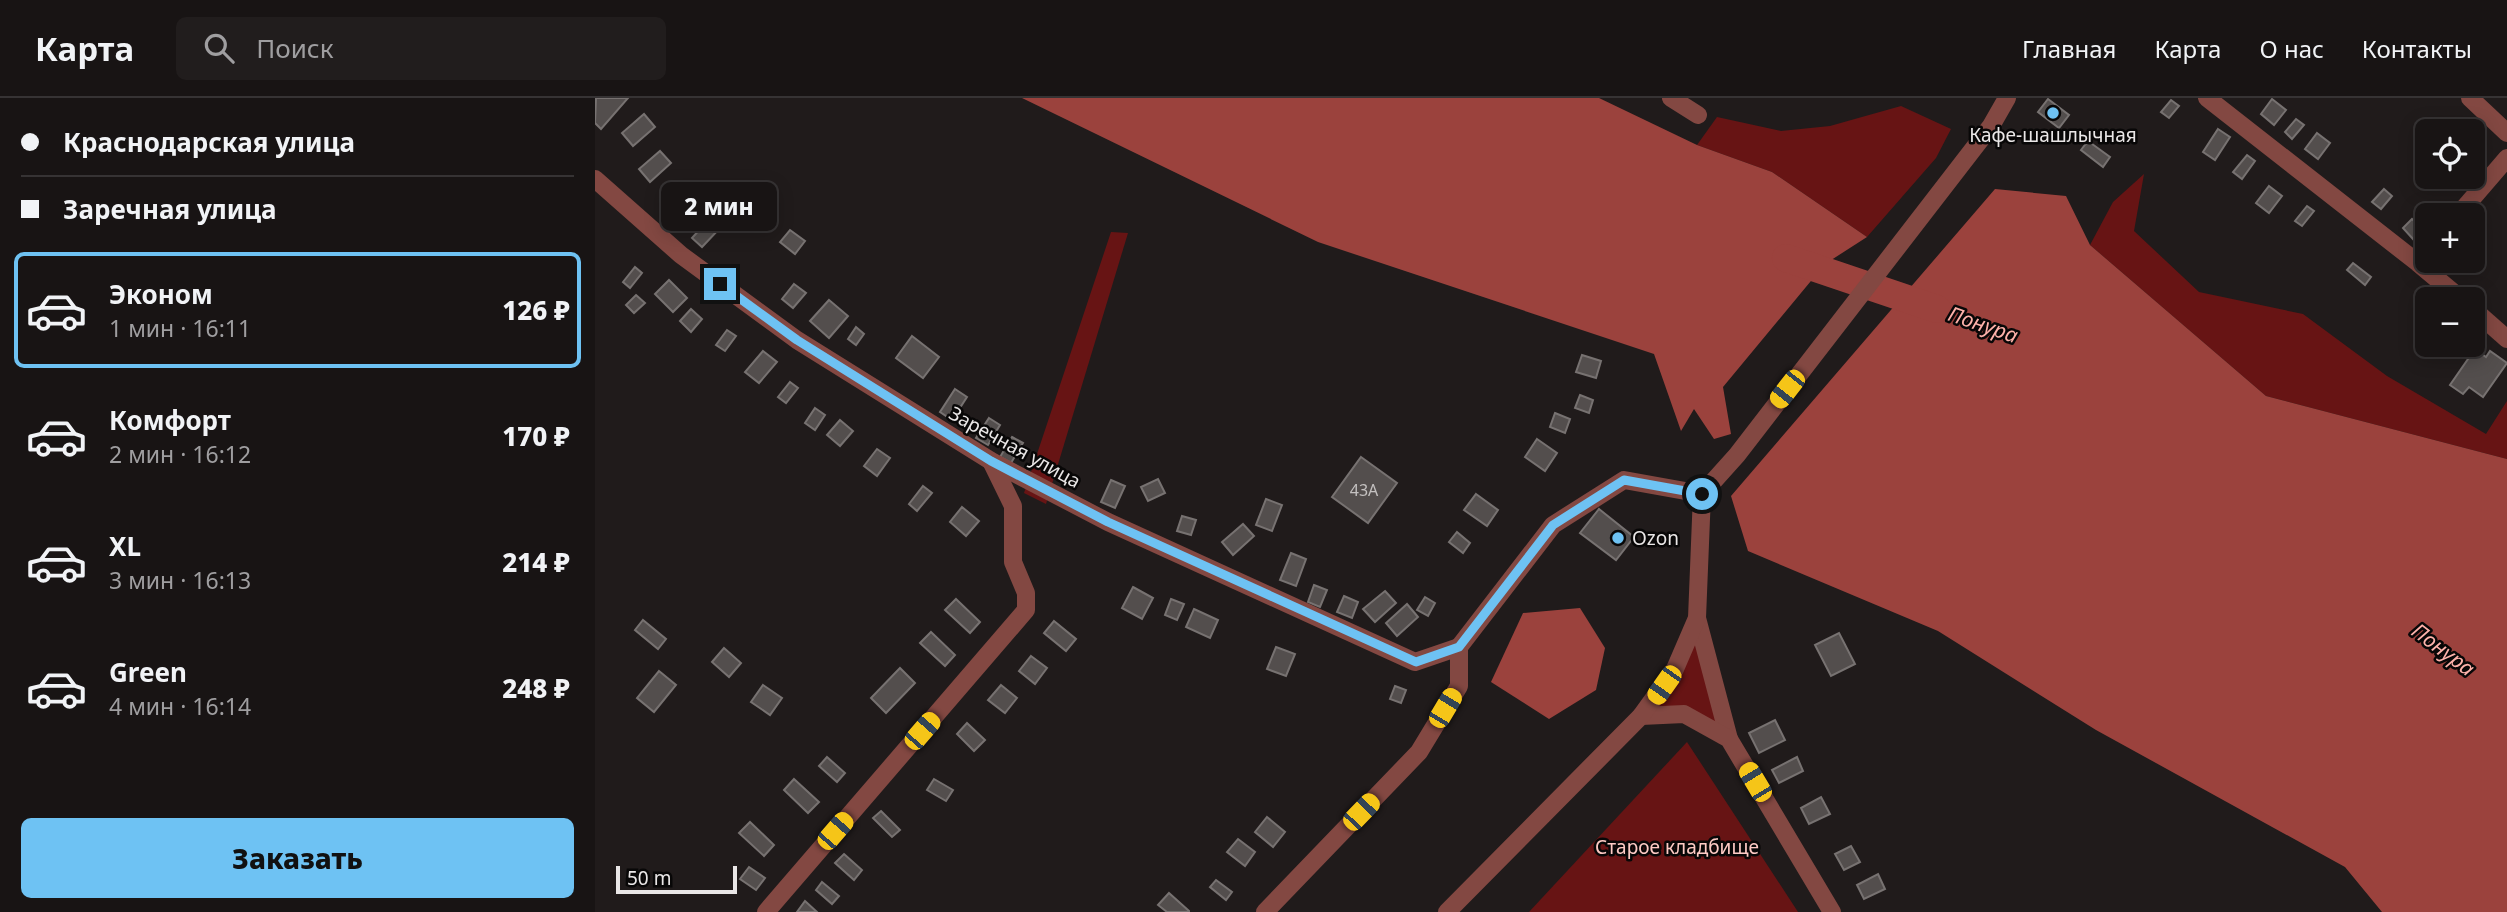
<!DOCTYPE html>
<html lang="ru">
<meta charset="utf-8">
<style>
body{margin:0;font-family:"Noto Sans",sans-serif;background:#211d1d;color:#f1f3f6;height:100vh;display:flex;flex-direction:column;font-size:26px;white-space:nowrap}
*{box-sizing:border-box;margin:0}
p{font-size:23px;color:#9f9ea0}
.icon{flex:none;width:38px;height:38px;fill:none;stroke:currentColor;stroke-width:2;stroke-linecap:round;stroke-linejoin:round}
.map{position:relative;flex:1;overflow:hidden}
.panel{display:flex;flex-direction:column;background:#181414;width:595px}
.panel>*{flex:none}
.banner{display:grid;align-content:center;height:154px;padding:0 21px;background:#181414}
.tools{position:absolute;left:1820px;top:21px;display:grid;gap:14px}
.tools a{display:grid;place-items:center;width:70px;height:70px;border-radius:10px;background:#181414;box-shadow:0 4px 18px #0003,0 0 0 2px #363334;font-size:35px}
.scale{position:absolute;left:21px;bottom:18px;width:121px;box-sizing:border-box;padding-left:7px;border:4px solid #eae7e7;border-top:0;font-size:19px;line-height:24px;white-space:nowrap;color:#eae7e7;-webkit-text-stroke:5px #080707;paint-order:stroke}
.end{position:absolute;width:32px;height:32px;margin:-16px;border:9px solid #6ec2f3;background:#111;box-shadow:0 0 0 4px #111}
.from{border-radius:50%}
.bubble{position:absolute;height:49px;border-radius:10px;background:#181414;box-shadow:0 4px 18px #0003,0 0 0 2px #363334;font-size:23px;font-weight:800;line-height:49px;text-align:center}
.car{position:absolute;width:21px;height:42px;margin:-21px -10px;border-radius:9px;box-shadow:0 0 5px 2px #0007;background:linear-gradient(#f5c518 24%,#345 0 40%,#f5c518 0 76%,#345 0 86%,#f5c518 0)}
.banner b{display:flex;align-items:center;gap:24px;height:66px;font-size:26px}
.banner b+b{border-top:2px solid #363334}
.banner i{width:18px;height:18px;background:#f1f3f6}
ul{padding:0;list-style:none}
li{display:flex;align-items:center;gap:21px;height:116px;margin:0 14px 10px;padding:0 7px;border:4px solid transparent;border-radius:10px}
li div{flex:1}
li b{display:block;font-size:26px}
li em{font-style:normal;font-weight:800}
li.active{border-color:#6ec2f3}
li>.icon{width:63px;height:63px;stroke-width:1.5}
.button{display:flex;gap:14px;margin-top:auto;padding:14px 21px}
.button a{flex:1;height:80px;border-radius:10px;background:#6ec2f3;color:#111;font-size:28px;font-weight:800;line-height:80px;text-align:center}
header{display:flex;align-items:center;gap:42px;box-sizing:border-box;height:98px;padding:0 35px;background:#181414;border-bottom:2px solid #363334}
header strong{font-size:33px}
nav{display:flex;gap:38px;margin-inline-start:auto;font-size:24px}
.search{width:490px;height:63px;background:#211d1d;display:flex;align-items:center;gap:18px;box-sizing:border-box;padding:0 24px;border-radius:10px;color:#9f9ea0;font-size:26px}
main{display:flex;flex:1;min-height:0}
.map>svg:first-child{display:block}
.green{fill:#671414}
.water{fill:#9b423d}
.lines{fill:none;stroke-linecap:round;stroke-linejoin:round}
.river{stroke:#9b423d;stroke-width:28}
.building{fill:#534e4d;stroke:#777271;stroke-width:2}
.minor{stroke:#834842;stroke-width:18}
.route{stroke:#6ec2f3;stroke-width:9}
.poi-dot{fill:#6ec2f3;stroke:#080707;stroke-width:2.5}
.labels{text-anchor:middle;stroke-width:5;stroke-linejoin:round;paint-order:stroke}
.number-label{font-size:16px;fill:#c4c1c0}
.poi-label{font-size:19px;fill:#eae7e7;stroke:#080707}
.street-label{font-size:19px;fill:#eae7e7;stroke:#080707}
.park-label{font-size:19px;fill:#fecac4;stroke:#080707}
.water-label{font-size:21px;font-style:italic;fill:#feb2aa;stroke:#080707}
</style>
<header>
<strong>Карта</strong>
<div class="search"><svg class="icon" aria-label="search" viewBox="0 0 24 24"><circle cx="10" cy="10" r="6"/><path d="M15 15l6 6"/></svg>Поиск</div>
<nav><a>Главная</a><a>Карта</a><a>О нас</a><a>Контакты</a></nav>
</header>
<main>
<section class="panel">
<div class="banner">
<b><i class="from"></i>Краснодарская улица</b>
<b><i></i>Заречная улица</b>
</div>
<ul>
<li class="active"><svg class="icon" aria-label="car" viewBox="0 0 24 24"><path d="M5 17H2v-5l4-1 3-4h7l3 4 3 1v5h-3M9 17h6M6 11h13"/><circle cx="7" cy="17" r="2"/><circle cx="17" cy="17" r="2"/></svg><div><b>Эконом</b><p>1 мин · 16:11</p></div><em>126 ₽</em></li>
<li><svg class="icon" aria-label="car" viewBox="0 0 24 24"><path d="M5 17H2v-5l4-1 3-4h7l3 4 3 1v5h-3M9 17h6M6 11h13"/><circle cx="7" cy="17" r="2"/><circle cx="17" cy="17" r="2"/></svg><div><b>Комфорт</b><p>2 мин · 16:12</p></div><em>170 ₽</em></li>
<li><svg class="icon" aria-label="car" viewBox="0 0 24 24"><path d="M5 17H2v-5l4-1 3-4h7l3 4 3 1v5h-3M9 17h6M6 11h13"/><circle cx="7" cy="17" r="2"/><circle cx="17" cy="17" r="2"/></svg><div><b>XL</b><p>3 мин · 16:13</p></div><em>214 ₽</em></li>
<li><svg class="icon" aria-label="car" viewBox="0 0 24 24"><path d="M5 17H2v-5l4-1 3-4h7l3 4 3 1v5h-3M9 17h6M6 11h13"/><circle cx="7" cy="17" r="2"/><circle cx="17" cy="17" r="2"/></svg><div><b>Green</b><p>4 мин · 16:14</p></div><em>248 ₽</em></li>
</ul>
<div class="button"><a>Заказать</a></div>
</section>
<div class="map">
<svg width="1912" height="814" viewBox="0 0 1912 814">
<rect width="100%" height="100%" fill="#201b1b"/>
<g class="green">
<polygon points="1306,8 1356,31 1341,60 1272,139 1177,74 1102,47 1122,19 1186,33 1235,28"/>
<polygon points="1549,76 1539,133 1604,194 1708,216 1792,278 1891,336 1912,303 1912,361 1671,298 1495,147 1518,104"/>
<polygon points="516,134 533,135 451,406 429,395"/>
<polygon points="1102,520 1134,641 1089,616 1046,618"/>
<polygon points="1092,644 1203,814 934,814"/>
</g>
<g class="water">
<polygon points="427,0 1004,0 1102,47 1177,74 1272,139 1230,166 1128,289 1136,336 1119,341 1099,311 1086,333 1059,256 723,144"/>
<polygon points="1400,91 1471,98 1495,147 1671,298 1912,361 1912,814 1787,814 1750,769 1501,632 1343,533 1153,453 1136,398"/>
<polygon points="985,510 1010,550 1001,592 954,621 896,584 928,515"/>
</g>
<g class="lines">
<polyline class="river" points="1191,160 1342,211"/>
</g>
<g class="building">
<polygon points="1,0 33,0 6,31 0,25"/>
<polygon points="1453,1 1474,17 1464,30 1443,14"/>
<polygon points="1677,1 1691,12 1679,27 1666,16"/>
<polygon points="1576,2 1584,8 1574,20 1566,14"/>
<polygon points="49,16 60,29 38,48 27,35"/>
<polygon points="1701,21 1709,27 1697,41 1690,34"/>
<polygon points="1623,31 1635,39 1620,62 1608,54"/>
<polygon points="1722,35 1735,45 1723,61 1710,51"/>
<polygon points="1493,43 1515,59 1508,69 1486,52"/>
<polygon points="65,53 76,65 55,84 44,71"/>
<polygon points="1652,57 1660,63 1647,81 1638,74"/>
<polygon points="1674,88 1687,98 1674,115 1661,105"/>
<polygon points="1789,91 1797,98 1786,111 1777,104"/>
<polygon points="92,103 100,110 86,127 78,120"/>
<polygon points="1712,108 1719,113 1707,128 1700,123"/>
<polygon points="116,119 126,129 107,149 97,140"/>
<polygon points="1817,121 1828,132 1818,141 1808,130"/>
<polygon points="195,132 210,143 200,156 185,144"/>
<polygon points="1859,163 1876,163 1867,173"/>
<polygon points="1758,165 1776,179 1770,187 1752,172"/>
<polygon points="40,169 47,175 35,190 28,184"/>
<polygon points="74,182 92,200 78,214 60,196"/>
<polygon points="199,186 211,195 198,210 187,201"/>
<polygon points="41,197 50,205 39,215 31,207"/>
<polygon points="234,202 253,218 234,240 215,223"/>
<polygon points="96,211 107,221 96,234 85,223"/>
<polygon points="261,229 269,236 261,247 253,241"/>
<polygon points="132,232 141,238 130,253 121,247"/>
<polygon points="317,238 344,259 328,280 301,260"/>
<polygon points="1880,251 1891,259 1895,253 1912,265 1888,299 1874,289 1868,296 1855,287"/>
<polygon points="168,253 182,264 164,285 150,274"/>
<polygon points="987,257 1006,263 1001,280 981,274"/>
<polygon points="195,284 203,290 191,305 183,299"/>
<polygon points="360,291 372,299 357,322 345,314"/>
<polygon points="985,297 998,302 994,315 980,310"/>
<polygon points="220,310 230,317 220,332 210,325"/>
<polygon points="960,315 975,321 970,335 955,329"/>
<polygon points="394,320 405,327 393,347 381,340"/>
<polygon points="245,322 258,333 245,348 232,337"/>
<polygon points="417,339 428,345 416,365 405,359"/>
<polygon points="942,341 962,355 950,373 930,359"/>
<polygon points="282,351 295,360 282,378 269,368"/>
<polygon points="766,359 802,385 773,425 737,399"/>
<polygon points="563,381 570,395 553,403 546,389"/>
<polygon points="516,382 530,388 520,410 506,404"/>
<polygon points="328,388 337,395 322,413 314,406"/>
<polygon points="881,396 903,412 892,428 869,412"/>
<polygon points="671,401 687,407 677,433 661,427"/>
<polygon points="367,409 384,423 371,438 355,424"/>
<polygon points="1004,411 1039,439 1021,462 985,435"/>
<polygon points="587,418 601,422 596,437 582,433"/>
<polygon points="648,426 659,438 638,457 627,444"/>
<polygon points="862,434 875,445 868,455 854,444"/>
<polygon points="696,455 711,461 701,488 685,482"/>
<polygon points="719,487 732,492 725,509 713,504"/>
<polygon points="538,489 558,500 547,521 527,510"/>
<polygon points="790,493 801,505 780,524 768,511"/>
<polygon points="749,498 763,504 757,520 742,514"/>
<polygon points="830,499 840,505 833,518 822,512"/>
<polygon points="361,501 385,524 375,535 350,512"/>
<polygon points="576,501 589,506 582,522 570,517"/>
<polygon points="812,506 823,519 802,538 791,525"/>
<polygon points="599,511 623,522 615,540 591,529"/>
<polygon points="48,522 71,541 63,551 40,532"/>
<polygon points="459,523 481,541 471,553 449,535"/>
<polygon points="336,534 360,557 350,568 325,545"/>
<polygon points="1244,535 1260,566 1236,578 1220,547"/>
<polygon points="681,549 700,556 691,578 672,571"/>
<polygon points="129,550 146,565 134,579 117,564"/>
<polygon points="436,558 452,570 440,586 424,573"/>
<polygon points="305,570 320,585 291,615 276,600"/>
<polygon points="64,573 81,587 59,614 42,600"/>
<polygon points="168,587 187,600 175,617 156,604"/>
<polygon points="406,587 422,600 410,615 393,602"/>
<polygon points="800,588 811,592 806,605 795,601"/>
<polygon points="1180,622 1190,642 1164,655 1154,635"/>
<polygon points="372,625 390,642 379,653 362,636"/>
<polygon points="232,659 250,675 242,684 224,668"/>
<polygon points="1202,659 1208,673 1184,685 1177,672"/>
<polygon points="199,681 224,704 213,715 189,692"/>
<polygon points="339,681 358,692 351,703 332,692"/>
<polygon points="1226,699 1235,716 1214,726 1206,710"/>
<polygon points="286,713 305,732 297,739 278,720"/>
<polygon points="672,719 690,734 678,749 660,734"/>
<polygon points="155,724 179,747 169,758 144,735"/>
<polygon points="643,741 660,754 650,768 632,754"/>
<polygon points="1256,748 1265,764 1249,772 1240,756"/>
<polygon points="249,756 267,772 259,782 240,765"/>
<polygon points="154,769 170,780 161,792 145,781"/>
<polygon points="1283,776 1290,791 1269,801 1262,787"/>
<polygon points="621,782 637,794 631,802 615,789"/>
<polygon points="227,784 244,798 237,806 221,792"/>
<polygon points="574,795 594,813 594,814 572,814 563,807"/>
<polygon points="210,803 222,814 202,814"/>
</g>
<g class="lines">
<g class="minor">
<polyline points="1076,0 1103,17"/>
<polyline points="1612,0 1823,165 1866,201"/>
<polyline points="1875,0 1912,35"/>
<polyline points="0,81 86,157 202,242 396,363 513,424 820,564 864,549"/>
<polyline points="1863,117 1912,60"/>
<polyline points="1878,211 1912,241"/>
<polyline points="1102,520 1134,641"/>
<polyline points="1046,618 1089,616 1134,641 1237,814"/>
<polyline points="171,814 431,512 431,495 418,464 418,408 396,363"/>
<polyline points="670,814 824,654 864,588 864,549 958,427 1029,382 1107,396"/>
<polyline points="852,814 1046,618 1080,571 1102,520 1107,396 1142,357 1396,28 1412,0"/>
</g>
</g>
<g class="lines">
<polyline class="route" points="125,186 202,242 396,363 513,424 821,564 864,549 958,427 1029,382 1107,396"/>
</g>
<g class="poi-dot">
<circle cx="1458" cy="15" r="7"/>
<circle cx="1023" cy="440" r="7"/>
</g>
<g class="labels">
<g class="number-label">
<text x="769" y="398">43А</text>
</g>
<g class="poi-label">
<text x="1458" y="44">Кафе-шашлычная</text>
<text x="1037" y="447" text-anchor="start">Ozon</text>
</g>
<g class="street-label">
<text transform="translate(420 349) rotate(29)" y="7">Заречная улица</text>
</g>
<g class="park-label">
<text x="1082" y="756">Старое кладбище</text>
</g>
<g class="water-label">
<text transform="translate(1388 227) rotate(19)" y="7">Понура</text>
<text transform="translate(1848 552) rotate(37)" y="7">Понура</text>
</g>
</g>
</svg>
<div class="tools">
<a><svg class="icon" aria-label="locate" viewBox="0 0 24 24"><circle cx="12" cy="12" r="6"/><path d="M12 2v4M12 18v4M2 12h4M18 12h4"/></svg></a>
<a>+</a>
<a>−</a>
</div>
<div class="scale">50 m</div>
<i class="end from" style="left:1107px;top:396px"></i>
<i class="end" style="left:125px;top:186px"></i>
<div class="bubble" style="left:66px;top:84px;width:116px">2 мин</div>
<i class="car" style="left:1192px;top:291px;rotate:218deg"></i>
<i class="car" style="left:1069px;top:587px;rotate:215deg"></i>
<i class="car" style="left:850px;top:610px;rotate:31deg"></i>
<i class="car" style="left:327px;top:633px;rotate:41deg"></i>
<i class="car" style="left:1160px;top:684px;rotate:329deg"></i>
<i class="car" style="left:766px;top:714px;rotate:44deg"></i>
<i class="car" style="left:240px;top:733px;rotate:41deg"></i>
</div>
</main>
